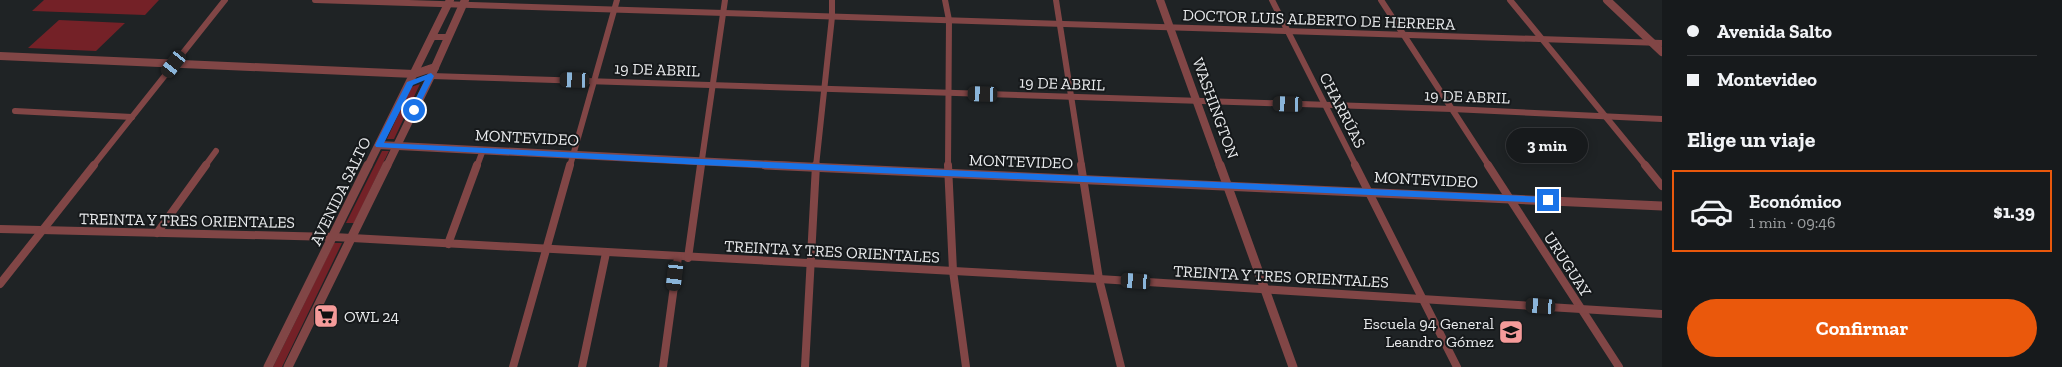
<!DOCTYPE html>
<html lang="es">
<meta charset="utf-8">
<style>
body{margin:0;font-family:"Zilla Slab",serif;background:#202325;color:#f1f3f6;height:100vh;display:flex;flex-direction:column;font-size:19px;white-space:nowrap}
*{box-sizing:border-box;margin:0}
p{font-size:16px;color:#9ea1a3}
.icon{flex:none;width:28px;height:28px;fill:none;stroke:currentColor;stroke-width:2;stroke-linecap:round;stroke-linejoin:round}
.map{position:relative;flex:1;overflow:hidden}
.details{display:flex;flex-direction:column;background:#171a1c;width:400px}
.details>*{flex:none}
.top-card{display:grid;align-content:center;height:110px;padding:0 25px;background:#171a1c}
.end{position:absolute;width:22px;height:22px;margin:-11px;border:6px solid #1a73e8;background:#fff;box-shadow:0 0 0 2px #fff}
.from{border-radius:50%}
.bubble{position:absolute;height:35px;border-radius:18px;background:#171a1c;box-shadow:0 2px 12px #0003,0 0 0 1px #36383b;font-size:16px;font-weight:700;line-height:35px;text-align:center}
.car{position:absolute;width:15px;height:30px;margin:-15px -8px;border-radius:6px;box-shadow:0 0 4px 1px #0007;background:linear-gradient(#222 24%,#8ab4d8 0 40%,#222 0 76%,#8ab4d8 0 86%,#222 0)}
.top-card b{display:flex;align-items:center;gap:18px;height:48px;font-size:19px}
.top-card b+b{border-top:1px solid #36383b}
.top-card i{width:12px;height:12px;background:#f1f3f6}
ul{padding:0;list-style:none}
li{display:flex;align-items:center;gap:15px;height:82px;margin:0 10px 8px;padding:0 15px;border:2px solid transparent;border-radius:0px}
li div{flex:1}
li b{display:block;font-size:19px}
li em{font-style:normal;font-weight:700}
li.on{border-color:#ea580c}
li>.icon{width:45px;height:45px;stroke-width:1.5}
h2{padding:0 25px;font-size:22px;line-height:60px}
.button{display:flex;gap:10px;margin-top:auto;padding:10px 25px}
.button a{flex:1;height:58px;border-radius:30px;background:#ea580c;color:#fff;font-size:20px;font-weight:700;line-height:58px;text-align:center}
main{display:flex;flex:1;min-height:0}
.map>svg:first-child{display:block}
.green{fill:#742127}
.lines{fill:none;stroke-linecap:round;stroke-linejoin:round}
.minor-far1{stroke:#814646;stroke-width:6}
.minor{stroke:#814646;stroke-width:8}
.tertiary-far1{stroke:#814646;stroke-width:8}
.tertiary{stroke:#814646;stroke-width:9}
.route{fill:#1a73e8}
.labels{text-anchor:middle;stroke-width:4;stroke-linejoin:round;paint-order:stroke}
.street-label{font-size:16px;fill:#e8eaec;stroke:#16191b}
.poi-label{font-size:16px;fill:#e8eaec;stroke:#16191b;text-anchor:start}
</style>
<main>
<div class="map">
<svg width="1662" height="367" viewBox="0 0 1662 367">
<rect width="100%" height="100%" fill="#1f2325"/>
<g class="green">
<polygon points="44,0 159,0 145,15 32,11"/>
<polygon points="59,20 125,23 96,51 28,48"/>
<polygon points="420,84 394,139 387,139 411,87"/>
<polygon points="382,151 389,151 354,223 346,223"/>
<polygon points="334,243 342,243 282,367 273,367"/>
</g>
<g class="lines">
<g class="minor-far1">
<polyline points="315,0 1662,43"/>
<polyline points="945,0 949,20 948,166"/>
<polyline points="1056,0 1082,166"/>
<polyline points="1272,0 1356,166"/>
<polyline points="1381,0 1489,166"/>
<polyline points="1510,0 1646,166"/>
<polyline points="432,37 447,37"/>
<polyline points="431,76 1452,109 1662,119"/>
<polyline points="15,111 132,117"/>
<polyline points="93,166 225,0"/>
<polyline points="205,166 216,151"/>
<polyline points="477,166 483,150"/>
<polyline points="570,166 617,0"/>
<polyline points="701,166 725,0"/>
<polyline points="816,166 832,17 832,0"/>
</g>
<g class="minor">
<polyline points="948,165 953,271 966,367"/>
<polyline points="1081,165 1099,279 1121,367"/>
<polyline points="1355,165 1457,367"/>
<polyline points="1488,165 1619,367"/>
<polyline points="1645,165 1662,186"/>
<polyline points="0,229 334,237 1099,279 1662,314"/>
<polyline points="157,233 206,165"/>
<polyline points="448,244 477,165"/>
<polyline points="688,258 701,165"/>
<polyline points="0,284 94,165"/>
<polyline points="513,367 570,165"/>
<polyline points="582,367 606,253"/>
<polyline points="663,367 678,257"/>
<polyline points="805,367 816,165"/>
</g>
<g class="tertiary-far1">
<polyline points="1160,0 1220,166"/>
<polyline points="1607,0 1662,52"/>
<polyline points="0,56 414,74 435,67"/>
<polyline points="379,145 792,166"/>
<polyline points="368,166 450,0"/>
<polyline points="387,166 431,76 465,0"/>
</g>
<g class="tertiary">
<polyline points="765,165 1662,206"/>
<polyline points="1220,165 1293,367"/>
<polyline points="268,367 368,165"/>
<polyline points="288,367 387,165"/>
</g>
</g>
<polygon class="route" points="431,73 434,76 416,112 410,110 425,80 413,85 384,143 702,159 1548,197 1552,200 1548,203 702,165 376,147 375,145 407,82"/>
<defs>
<symbol id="supermarket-square" viewBox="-11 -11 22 22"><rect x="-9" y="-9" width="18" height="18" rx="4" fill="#f59b9a" stroke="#16191b"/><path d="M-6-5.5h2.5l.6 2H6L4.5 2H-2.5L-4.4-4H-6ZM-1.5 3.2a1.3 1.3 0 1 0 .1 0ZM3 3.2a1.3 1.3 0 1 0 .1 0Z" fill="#111"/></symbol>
<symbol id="school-square" viewBox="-11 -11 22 22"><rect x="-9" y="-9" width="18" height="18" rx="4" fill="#f59b9a" stroke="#16191b"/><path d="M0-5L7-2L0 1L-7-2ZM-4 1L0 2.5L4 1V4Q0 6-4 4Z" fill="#111"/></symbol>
</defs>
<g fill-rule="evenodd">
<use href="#supermarket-square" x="312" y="302" width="28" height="28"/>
<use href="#school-square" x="1497" y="318" width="28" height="28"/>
</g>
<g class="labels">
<g class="street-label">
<text transform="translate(1319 19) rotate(2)" y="6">DOCTOR LUIS ALBERTO DE HERRERA</text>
<text transform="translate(657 69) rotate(2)" y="6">19 DE ABRIL</text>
<text transform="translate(1062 83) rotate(2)" y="6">19 DE ABRIL</text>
<text transform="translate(1467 96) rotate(2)" y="6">19 DE ABRIL</text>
<text transform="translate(1216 108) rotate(70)" y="6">WASHINGTON</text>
<text transform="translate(1343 110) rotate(63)" y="6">CHARRÚAS</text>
<text transform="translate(527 137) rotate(3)" y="6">MONTEVIDEO</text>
<text transform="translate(1021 161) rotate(2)" y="6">MONTEVIDEO</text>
<text transform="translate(1426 179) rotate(3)" y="6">MONTEVIDEO</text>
<text transform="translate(340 191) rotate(-64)" y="6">AVENIDA SALTO</text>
<text transform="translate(187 220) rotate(1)" y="6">TREINTA Y TRES ORIENTALES</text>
<text transform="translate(832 251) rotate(3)" y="6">TREINTA Y TRES ORIENTALES</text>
<text transform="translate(1568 264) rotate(57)" y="6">URUGUAY</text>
<text transform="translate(1281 276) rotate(3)" y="6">TREINTA Y TRES ORIENTALES</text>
</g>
<g class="poi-label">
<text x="344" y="322">OWL 24</text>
<text x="1494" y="329" text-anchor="end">Escuela 94 General<tspan x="1494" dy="18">Leandro Gómez</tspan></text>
</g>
</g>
</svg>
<i class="end from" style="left:414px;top:110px"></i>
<i class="end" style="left:1548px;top:200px"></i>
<div class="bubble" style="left:1506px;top:128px;width:82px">3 min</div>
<i class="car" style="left:174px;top:64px;rotate:218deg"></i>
<i class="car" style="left:575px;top:80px;rotate:272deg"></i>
<i class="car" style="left:983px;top:94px;rotate:272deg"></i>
<i class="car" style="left:1288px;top:104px;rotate:272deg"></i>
<i class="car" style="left:675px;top:276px;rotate:187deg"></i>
<i class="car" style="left:1136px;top:281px;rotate:274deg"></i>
<i class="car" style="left:1541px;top:306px;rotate:274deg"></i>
</div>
<section class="details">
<div class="top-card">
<b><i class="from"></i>Avenida Salto</b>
<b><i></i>Montevideo</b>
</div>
<h2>Elige un viaje</h2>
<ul>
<li class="on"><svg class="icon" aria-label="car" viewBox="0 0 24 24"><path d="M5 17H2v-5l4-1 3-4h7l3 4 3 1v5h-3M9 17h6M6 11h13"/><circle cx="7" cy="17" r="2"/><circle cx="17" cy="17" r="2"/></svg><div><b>Económico</b><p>1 min · 09:46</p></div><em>$1.39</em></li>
</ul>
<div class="button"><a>Confirmar</a></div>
</section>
</main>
